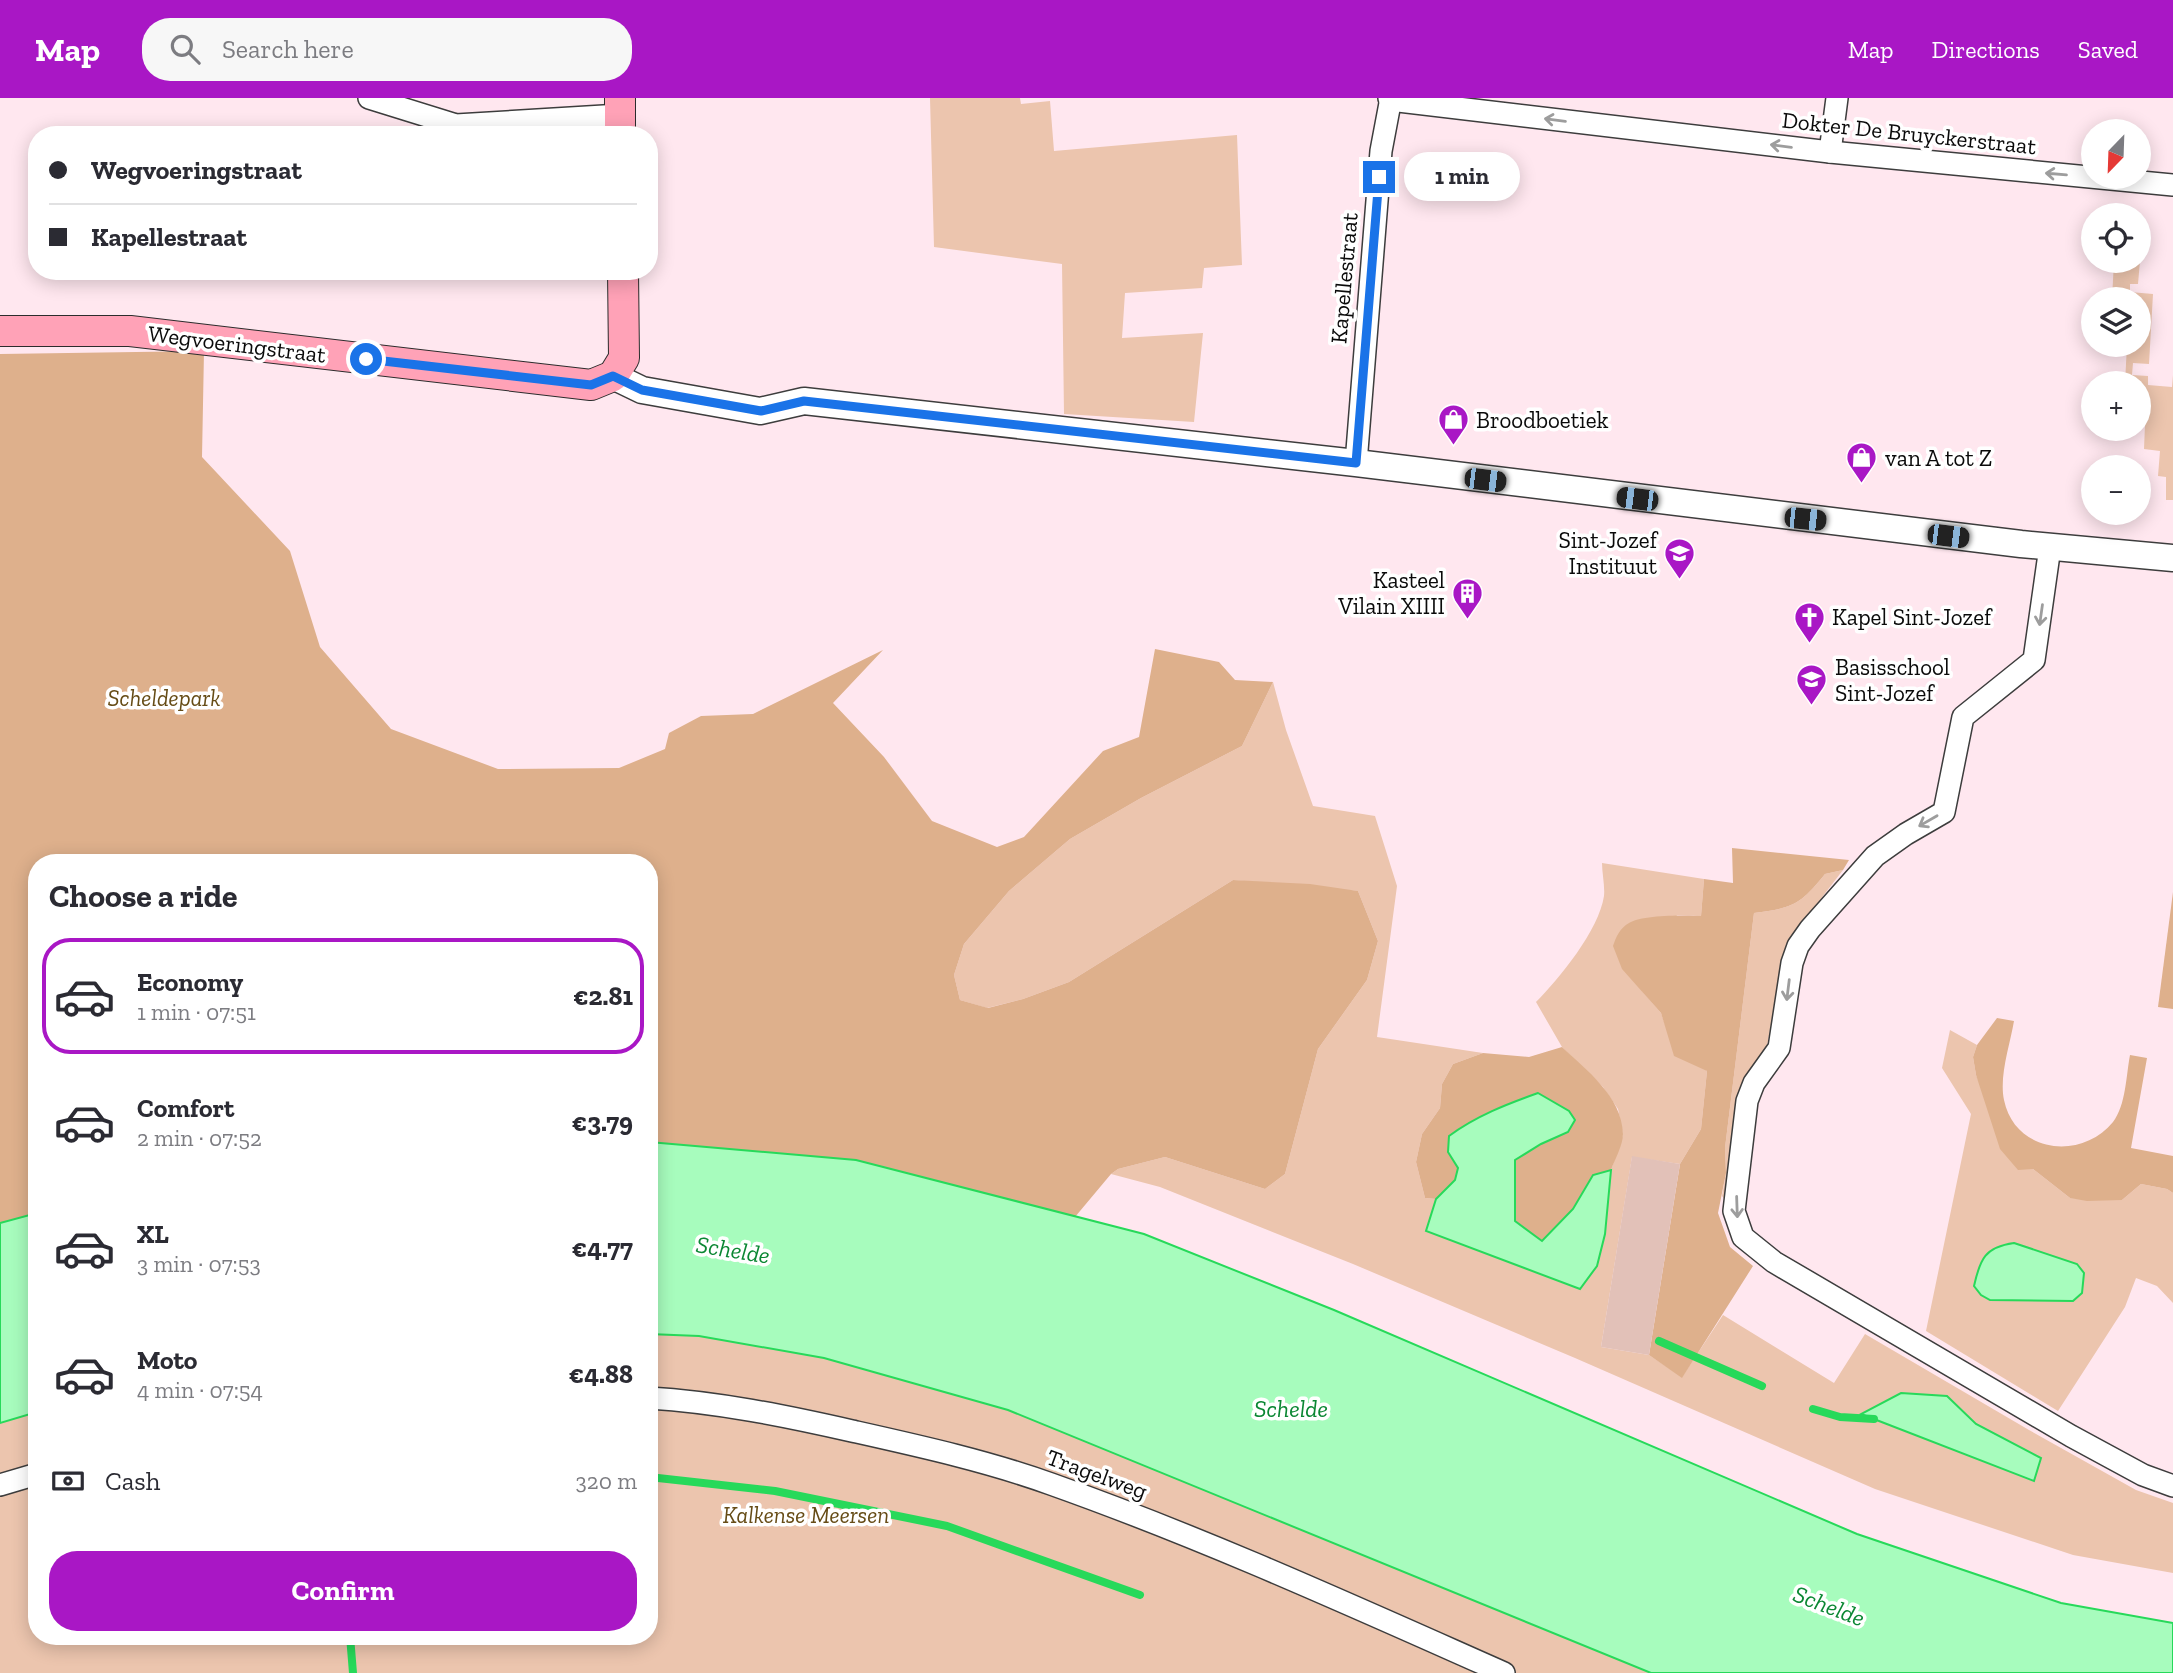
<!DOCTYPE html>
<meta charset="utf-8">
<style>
body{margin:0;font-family:"Zilla Slab",serif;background:#f7f7f7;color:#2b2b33;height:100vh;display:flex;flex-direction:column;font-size:26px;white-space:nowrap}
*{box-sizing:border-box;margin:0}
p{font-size:23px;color:#7c7c81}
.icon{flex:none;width:38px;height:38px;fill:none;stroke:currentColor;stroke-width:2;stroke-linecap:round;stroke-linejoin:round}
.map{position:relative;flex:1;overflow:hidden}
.drawer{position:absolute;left:28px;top:756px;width:630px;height:791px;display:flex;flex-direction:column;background:#fff;border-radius:28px;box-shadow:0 4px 18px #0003}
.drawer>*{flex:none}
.hud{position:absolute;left:28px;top:28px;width:630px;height:154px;border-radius:28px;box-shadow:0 4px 18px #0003;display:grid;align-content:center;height:154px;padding:0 21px;background:#fff}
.needle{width:46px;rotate:203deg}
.fabs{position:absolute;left:2081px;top:21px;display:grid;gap:14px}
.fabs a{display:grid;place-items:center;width:70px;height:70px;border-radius:50%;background:#fff;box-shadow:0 4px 18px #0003;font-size:35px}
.end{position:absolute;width:32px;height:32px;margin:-16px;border:9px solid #1a73e8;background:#fff;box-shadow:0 0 0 4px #fff}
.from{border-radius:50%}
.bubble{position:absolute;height:49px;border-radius:24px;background:#fff;box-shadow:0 4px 18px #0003;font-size:23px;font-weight:700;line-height:49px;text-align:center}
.car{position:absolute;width:21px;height:42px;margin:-21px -10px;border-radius:9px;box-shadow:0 0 5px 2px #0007;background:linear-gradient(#222 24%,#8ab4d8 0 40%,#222 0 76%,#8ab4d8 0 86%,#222 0)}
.hud b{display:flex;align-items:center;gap:24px;height:66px;font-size:26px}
.hud b+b{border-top:2px solid #e1e1e2}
.hud i{width:18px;height:18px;background:#2b2b33}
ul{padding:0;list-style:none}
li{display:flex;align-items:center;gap:21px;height:116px;margin:0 14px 10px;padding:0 7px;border:4px solid transparent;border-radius:28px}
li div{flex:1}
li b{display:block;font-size:26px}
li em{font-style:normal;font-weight:700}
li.selected{border-color:#a917c5}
li>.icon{width:63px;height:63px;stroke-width:1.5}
h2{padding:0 21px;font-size:32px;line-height:84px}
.pay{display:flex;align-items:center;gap:18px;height:77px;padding:0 21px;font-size:26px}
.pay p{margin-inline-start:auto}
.cta{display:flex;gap:14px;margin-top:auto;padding:14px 21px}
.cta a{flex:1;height:80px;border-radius:28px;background:#a917c5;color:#fff;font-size:28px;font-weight:700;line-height:80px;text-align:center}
header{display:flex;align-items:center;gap:42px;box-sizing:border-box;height:98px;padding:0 35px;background:#a917c5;color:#fff}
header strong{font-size:33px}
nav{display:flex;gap:38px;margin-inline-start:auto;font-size:24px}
.search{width:490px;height:63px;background:#f7f7f7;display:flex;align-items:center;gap:18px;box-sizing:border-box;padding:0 24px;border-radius:28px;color:#7c7c81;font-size:26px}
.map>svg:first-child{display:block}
.green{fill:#ecc5ae}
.forest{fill:#deb08c}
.cemetery{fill:#e2c1b8}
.water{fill:#a7fcbd;stroke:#27d95a;stroke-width:2}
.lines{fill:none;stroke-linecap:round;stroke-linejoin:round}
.stream{stroke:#27d95a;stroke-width:8}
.minor-casing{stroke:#3d3d3d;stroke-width:24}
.tertiary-casing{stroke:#3d3d3d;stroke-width:29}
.secondary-casing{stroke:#2c2c2c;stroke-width:32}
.minor{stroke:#fff;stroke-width:21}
.tertiary{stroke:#fff;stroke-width:26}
.secondary{stroke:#ffa2b7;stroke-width:30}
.oneway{stroke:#9d9d9d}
.route{stroke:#1a73e8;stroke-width:9}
.labels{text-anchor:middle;stroke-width:7;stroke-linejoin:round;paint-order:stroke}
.street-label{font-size:23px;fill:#0a0a0a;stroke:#fff}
.poi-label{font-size:23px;fill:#0a0a0a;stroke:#fff;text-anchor:start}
.park-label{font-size:23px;font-style:italic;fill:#664c16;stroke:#fff}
.water-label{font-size:24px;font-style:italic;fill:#0b8733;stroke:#fff}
</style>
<header>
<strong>Map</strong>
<div class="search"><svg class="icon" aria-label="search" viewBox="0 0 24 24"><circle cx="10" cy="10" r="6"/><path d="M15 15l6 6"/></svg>Search here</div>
<nav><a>Map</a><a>Directions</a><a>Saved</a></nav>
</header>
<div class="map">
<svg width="2173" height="1575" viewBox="0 0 2173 1575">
<rect width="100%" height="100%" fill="#ffe7ef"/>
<g class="green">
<polygon points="930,0 1020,0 1021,6 1050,3 1054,53 1237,37 1242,167 1204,170 1202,190 1125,195 1122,240 1203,235 1194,324 1064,316 1062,166 934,149"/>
<polygon points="2114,163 2140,163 2138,186 2130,186 2130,194 2153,196 2149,266 2133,265 2132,277 2148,278 2148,287 2172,289 2173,277 2173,402 2166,402 2166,379 2158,378 2160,353 2144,351 2145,327 2139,326 2138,285 2125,285 2127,247 2138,247 2138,201 2112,201"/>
<path d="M1273,584l13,48 27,76 62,10 22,70 -20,151 106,16 -30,11 -11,20 -2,24 -18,26 -6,28 9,36 11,1 -10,32 154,58 17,-23 8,-32 6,-64 12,-35 -5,-26 -15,-22 -41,-40 -26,-45c23,-23 63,-72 68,-106 1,-10 -2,-23 -2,-33l102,16 -3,37 -24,-1 -35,76 19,22 7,20 39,38 -6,58 -21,35 -48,-7 -31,190 48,8 33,22 41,-62 111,68 31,-49 164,96 107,60 37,13v70l-100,-18 -198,-66 -300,-131 -222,-94 -193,-77 -49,-13 7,-5 47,-12 100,32 20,-15 33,-125 49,-69 11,-39 -20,-50 -125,-11 -164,102 -46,17 -36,9 -27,-8 -6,-25 10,-31 45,-53 61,-52 71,-41 101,-52z"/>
<path d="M1843,772l-57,74 -19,102 -18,26 -12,27 -10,103 -5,-6 4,-23 -1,-25 29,-235c39,-5 46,-8 71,-39z"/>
<polygon points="1950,932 1977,947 1973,959 1976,977 1983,993 2033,1071 2070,1100 2122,1102 2141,1086 2167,1091 2173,1095 2173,1205 2157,1188 2136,1180 2125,1209 2058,1313 1926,1233 1971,1016 1942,970"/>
<polygon points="649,1236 699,1238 824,1260 1008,1312 1651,1575 0,1575 0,1325 37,1314 37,1538 649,1538"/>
</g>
<g class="forest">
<polygon points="204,253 202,359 290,453 320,549 391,631 498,671 619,670 665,651 669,635 701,618 753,616 883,552 833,605 884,659 932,723 997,749 1024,739 1103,653 1139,639 1155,551 1219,564 1235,582 1273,584 1242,648 1141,700 1070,741 1009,793 964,846 954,877 960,902 988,910 1023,901 1069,884 1233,782 1310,786 1358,793 1378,843 1367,882 1318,951 1285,1076 1265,1091 1165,1059 1118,1071 1111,1076 1075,1119 856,1062 649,1044 649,765 37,765 37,1115 0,1125 0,256"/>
<path d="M1732,750l117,12 -6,10 -18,4c-25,31 -32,34 -71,39l-29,235 1,25 -8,40 12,34 23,19 -71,112 -33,-23 31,-191 21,-35 6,-58 -33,-15 -13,-43 -39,-44 -9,-23c3,-9 7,-18 16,-23 13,-8 56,-8 72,-7l3,-37 29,4z"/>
<polygon points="2173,794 2173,911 2158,909"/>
<path d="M1997,920l17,3c-4,24 -15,55 -10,79 11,53 77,61 109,22 13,-17 13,-46 17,-67l17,3 -16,90 42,8v37l-6,-4 -26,-5 -19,16 -35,1 -17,-3 -37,-29 -15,1 -18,-21 -24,-74 -3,-18 4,-12z"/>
<path d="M1562,949c24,23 60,49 61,87 0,11 -8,25 -12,36l-18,5 -20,34 -31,32 -28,-20 1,-61 26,-16 27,-12 7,-12 -6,-9 -31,-18c-31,11 -62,23 -89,43l-1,16 10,15 -3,13 -19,19 -11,-1 -9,-36 6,-28 18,-26 2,-24 11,-20 30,-11 46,4z"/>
</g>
<polygon class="cemetery" points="1632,1058 1680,1066 1649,1257 1601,1249"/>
<g class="water">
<path d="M1538,995l31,18 6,9 -7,12 -27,12 -26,16v61l27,20 31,-32 20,-34 18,-5 -6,64 -8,32 -17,23 -154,-58 10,-32 19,-19 3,-12 -10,-16 1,-16c27,-20 58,-32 89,-43z"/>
<polygon points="649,1044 856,1062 1144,1136 1334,1212 1857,1436 2061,1505 2173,1525 2173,1575 1651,1575 1008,1312 824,1260 699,1238 649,1236"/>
<polygon points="37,1115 37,1314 0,1325 0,1125"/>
<path d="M2014,1145l63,21 7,9 -2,20 -9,8 -83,-1 -9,-5 -7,-9c6,-27 11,-39 40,-43z"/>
<polygon points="1901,1295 1947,1298 1976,1326 2041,1360 2034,1383 1861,1316"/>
</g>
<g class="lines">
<g class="stream">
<polyline points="1659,1243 1762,1288"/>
<polyline points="1813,1311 1840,1319 1874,1321"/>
<polyline points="649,1379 775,1393 947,1428 1140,1497"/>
<polyline points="350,1538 353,1575"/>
</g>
<defs>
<g id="minor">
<polyline points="369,0 456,27 620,17"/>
<polyline points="1389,0 1390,2 1830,54 2173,87"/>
<polyline points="1830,54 1837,0"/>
<polyline points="1356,365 1381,53 1391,0"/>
<polyline points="2050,449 2034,562 1963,619 1944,714 1906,736 1875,758 1810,831 1798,848 1792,865 1779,950 1754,985 1747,1003 1734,1113 1743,1139 1774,1164 2071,1338 2143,1377 2173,1388"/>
<path d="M649,1300c68,4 137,18 203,33 67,15 135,30 199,53 155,55 304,123 453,189"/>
<polyline points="0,1387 37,1376"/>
</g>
<polyline id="tertiary" points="613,278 642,292 760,313 804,303 1356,365 2021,446 2173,460"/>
<g id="secondary">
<polyline points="620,0 620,37"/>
<polyline points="0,233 130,233 591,287 613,278 624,260 623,173"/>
</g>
</defs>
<use href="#minor" class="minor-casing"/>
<use href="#tertiary" class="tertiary-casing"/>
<use href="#secondary" class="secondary-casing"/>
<use href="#minor" class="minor"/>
<use href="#tertiary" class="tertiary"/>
<use href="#secondary" class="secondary"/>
</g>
<defs><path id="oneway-shaft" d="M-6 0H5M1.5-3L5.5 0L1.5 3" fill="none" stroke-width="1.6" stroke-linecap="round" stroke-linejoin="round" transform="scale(1.75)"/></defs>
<g class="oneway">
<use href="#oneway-shaft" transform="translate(1555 22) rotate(-173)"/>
<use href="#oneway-shaft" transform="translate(1781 48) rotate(-173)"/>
<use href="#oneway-shaft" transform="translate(2056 76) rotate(-175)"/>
<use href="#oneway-shaft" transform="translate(2041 517) rotate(98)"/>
<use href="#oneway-shaft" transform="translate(1928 723) rotate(150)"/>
<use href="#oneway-shaft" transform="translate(1788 892) rotate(97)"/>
<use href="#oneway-shaft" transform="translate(1737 1109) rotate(88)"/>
</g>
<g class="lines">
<polyline class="route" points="366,261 591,287 613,278 642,292 761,313 804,303 1356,365 1379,79"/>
</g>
<defs>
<symbol id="shop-pin" viewBox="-11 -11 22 30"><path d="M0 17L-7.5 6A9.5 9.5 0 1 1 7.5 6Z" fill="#a917c5" stroke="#fff"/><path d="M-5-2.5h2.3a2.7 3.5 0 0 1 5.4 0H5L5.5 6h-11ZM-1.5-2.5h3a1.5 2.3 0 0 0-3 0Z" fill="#fff"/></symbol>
<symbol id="school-pin" viewBox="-11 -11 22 30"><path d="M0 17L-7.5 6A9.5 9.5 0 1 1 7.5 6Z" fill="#a917c5" stroke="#fff"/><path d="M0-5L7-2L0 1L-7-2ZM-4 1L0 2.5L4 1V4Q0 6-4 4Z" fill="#fff"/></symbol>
<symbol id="building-pin" viewBox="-11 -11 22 30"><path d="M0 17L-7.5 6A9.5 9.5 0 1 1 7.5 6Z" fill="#a917c5" stroke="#fff"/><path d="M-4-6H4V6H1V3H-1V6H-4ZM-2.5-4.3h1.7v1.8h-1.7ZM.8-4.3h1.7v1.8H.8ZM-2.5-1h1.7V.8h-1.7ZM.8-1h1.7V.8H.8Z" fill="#fff"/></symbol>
<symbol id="church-pin" viewBox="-11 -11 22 30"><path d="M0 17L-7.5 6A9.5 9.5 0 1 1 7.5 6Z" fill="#a917c5" stroke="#fff"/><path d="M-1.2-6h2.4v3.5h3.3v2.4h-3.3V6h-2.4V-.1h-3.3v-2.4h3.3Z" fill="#fff"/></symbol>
</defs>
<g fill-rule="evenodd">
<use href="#shop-pin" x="1436" y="304" width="35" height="47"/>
<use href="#shop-pin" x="1844" y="342" width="35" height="47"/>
<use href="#school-pin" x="1662" y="438" width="35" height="47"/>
<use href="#building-pin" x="1450" y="478" width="35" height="47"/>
<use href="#church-pin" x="1792" y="502" width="35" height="47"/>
<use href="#school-pin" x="1794" y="564" width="35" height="47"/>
</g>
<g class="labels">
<g class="street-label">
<text transform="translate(1909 35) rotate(6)" y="8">Dokter De Bruyckerstraat</text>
<text transform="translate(1344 180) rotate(-85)" y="8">Kapellestraat</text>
<text transform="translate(237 246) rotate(7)" y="8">Wegvoeringstraat</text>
<text transform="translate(1097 1376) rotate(20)" y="8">Tragelweg</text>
</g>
<g class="poi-label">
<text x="1476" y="330">Broodboetiek</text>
<text x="1885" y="368">van A tot Z</text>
<text x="1657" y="450" text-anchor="end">Sint-Jozef<tspan x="1657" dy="26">Instituut</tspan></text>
<text x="1445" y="490" text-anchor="end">Kasteel<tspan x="1445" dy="26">Vilain XIIII</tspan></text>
<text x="1832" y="527">Kapel Sint-Jozef</text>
<text x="1835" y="577">Basisschool<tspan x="1835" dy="26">Sint-Jozef</tspan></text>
</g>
<g class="park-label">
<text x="164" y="608">Scheldepark</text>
<text x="806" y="1425">Kalkense Meersen</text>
</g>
<g class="water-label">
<text transform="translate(733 1152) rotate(9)" y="8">Schelde</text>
<text x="1291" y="1319">Schelde</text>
<text transform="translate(1829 1508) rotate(21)" y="8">Schelde</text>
</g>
</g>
</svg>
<div class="fabs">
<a><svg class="needle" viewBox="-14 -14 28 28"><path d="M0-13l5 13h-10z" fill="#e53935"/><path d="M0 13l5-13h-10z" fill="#7c7c81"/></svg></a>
<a><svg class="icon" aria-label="locate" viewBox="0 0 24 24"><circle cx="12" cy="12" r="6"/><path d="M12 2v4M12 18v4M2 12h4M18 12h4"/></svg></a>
<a><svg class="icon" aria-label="layers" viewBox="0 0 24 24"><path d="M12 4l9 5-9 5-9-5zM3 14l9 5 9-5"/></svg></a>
<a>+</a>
<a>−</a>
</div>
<i class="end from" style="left:366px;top:261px"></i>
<i class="end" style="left:1379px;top:79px"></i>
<div class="bubble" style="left:1404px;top:54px;width:116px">1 min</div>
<i class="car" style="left:1485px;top:382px;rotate:97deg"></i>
<i class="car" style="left:1637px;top:401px;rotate:277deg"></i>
<i class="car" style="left:1805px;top:421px;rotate:96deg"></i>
<i class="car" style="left:1948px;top:438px;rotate:97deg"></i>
<div class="hud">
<b><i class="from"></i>Wegvoeringstraat</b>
<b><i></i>Kapellestraat</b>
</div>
<section class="drawer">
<h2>Choose a ride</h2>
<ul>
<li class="selected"><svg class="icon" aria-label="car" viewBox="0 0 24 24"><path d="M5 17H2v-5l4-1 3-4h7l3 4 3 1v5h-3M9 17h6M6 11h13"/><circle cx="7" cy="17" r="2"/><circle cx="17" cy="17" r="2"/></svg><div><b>Economy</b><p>1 min · 07:51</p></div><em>€2.81</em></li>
<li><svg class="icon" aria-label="car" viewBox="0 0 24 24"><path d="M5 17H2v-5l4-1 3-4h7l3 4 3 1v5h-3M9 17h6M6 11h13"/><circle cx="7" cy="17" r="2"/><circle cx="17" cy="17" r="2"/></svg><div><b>Comfort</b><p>2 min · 07:52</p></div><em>€3.79</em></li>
<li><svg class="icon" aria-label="car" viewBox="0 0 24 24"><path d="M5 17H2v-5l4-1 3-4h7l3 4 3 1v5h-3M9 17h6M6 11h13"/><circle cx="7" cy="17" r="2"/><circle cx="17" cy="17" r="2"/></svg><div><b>XL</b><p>3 min · 07:53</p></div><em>€4.77</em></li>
<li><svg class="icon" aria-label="car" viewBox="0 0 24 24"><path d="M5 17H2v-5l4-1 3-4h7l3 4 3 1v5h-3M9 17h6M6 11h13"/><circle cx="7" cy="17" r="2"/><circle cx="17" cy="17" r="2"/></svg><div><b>Moto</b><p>4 min · 07:54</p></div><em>€4.88</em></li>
</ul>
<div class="pay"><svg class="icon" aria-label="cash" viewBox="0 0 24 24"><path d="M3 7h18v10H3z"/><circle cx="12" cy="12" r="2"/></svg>Cash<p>320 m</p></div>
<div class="cta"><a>Confirm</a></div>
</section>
</div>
